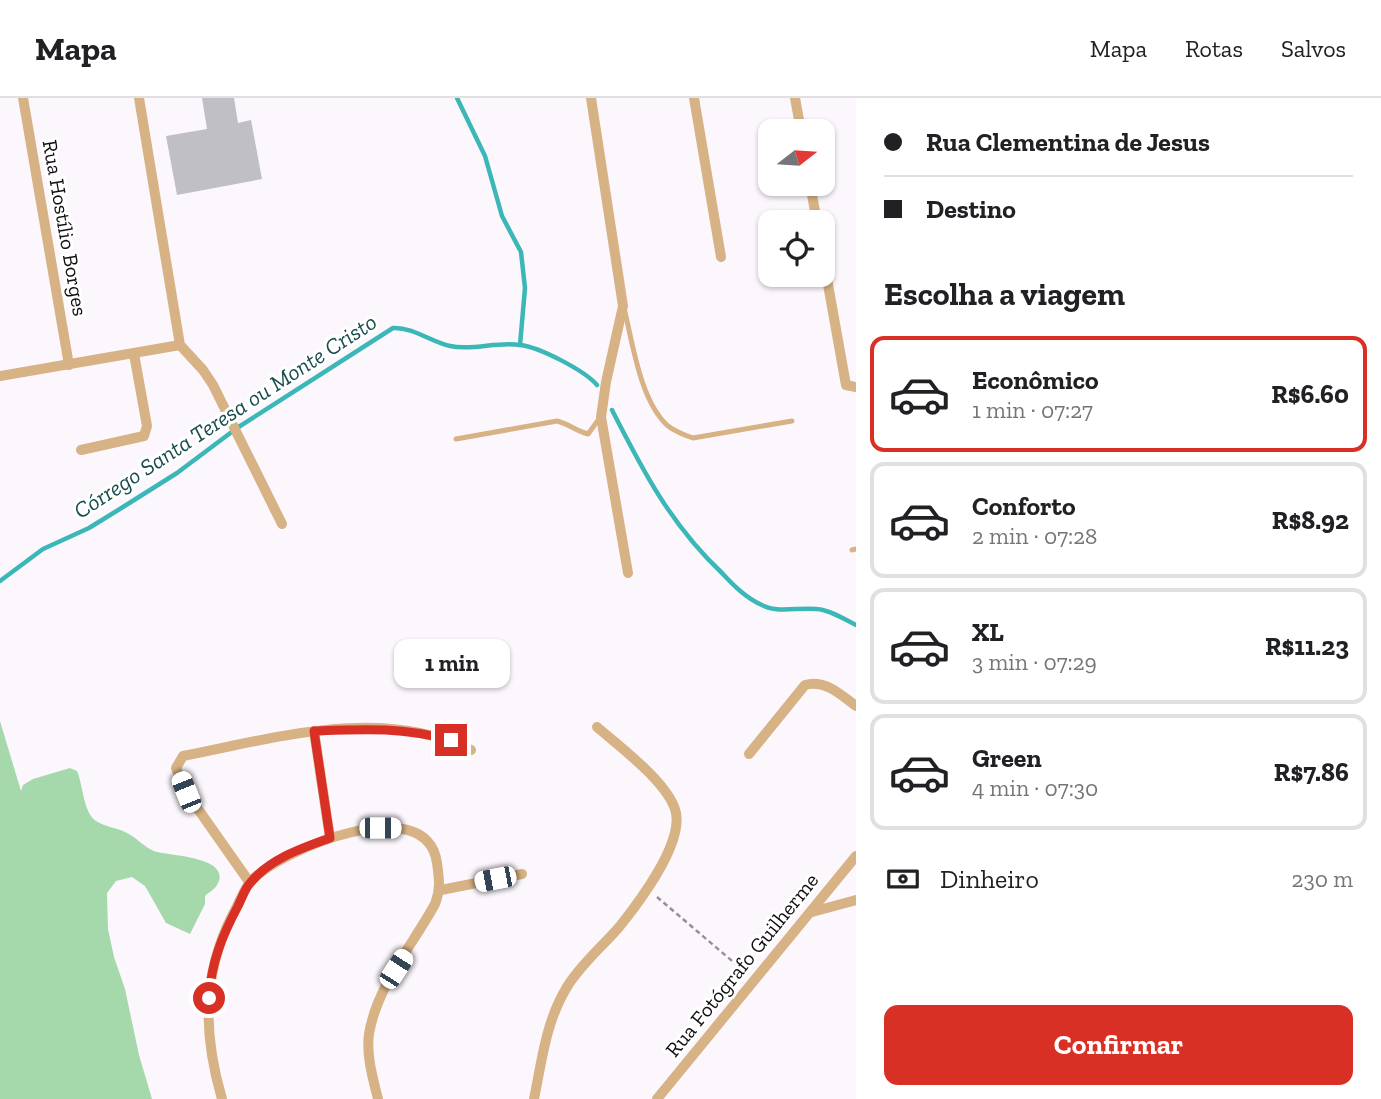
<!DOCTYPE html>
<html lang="pt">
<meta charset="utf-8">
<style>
body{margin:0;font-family:"Zilla Slab",serif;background:#f2f2f2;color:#202124;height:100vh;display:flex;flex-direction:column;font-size:26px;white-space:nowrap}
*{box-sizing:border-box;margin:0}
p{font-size:23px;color:#757577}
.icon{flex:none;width:38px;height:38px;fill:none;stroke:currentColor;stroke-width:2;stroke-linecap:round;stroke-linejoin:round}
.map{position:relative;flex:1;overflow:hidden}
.drawer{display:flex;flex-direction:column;background:#fff;width:525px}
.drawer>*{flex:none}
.top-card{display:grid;align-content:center;height:154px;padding:0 28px;background:#fff}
.needle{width:46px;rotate:73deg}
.controls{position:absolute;left:758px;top:21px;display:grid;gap:14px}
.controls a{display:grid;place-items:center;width:77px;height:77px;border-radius:14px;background:#fff;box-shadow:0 2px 5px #0004;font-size:35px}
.end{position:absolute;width:32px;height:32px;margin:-16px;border:9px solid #d93025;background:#fff;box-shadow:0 0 0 4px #fff}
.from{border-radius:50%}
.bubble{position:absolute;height:49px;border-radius:14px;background:#fff;box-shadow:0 2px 5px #0004;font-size:23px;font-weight:700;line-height:49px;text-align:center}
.car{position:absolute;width:21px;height:42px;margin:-21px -10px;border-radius:9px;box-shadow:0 0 5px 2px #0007;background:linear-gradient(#fff 24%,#345 0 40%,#fff 0 76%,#345 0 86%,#fff 0)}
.top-card b{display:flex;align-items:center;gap:24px;height:66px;font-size:26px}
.top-card b+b{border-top:2px solid #e0e0e0}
.top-card i{width:18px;height:18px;background:#202124}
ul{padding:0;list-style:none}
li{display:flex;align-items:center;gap:21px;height:116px;margin:0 14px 10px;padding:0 14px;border:4px solid #e0e0e0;border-radius:14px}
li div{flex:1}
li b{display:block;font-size:26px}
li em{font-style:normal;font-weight:700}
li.active{border-color:#d93025}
li>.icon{width:63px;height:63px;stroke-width:1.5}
h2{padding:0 28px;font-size:32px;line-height:84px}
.pay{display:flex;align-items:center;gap:18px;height:77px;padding:0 28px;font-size:26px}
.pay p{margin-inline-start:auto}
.button{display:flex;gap:14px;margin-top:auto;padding:14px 28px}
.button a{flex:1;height:80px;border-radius:14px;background:#d93025;color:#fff;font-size:28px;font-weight:700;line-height:80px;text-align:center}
header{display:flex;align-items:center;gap:42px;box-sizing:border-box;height:98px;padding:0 35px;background:#fff;border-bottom:2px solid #e0e0e0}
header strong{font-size:33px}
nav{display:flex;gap:38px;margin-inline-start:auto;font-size:24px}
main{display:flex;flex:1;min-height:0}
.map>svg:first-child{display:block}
.green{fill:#a5d9ac}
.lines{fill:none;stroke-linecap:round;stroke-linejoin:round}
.stream{stroke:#3bb7b8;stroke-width:4.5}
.building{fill:#bfbfc5}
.path{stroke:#959195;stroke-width:2.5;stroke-dasharray:5 3.5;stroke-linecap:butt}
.lane{stroke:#d7b284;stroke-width:5}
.street{stroke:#d7b284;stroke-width:10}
.route{stroke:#d93025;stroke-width:9}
.labels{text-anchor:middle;stroke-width:6;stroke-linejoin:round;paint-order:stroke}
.street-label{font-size:21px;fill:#100e10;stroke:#fff}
.water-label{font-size:23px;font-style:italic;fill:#174c4c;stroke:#fff}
</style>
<header>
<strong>Mapa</strong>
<nav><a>Mapa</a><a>Rotas</a><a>Salvos</a></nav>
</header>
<main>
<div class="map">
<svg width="856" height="1001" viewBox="0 0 856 1001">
<rect width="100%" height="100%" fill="#fcf7fd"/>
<path class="green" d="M0,623l21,70 2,-6 10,-6 37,-11 7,3c6,13 6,41 19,50 9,6 22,7 31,12 10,5 17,14 27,18 12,5 80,5 63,34 -2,4 -9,8 -12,11v8l-15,30 -24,-11 -21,-37 -13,-9 -16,4 -9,12 1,36 6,28 11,32 14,66 13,44h-152z"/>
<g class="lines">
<g class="stream">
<polyline points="457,0 485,58 502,118 521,154 525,190 520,247"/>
<path d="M612,312c31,61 59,115 110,163 12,13 25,26 42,33 15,7 36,1 53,3 13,1 27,10 39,16"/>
<path d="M0,483l43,-32 46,-21 34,-21 54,-34 60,-45 156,-100c20,-1 38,14 57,18 24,5 47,-5 70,-1 19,2 64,25 77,40"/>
</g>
</g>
<polygon class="building" points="202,0 234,0 238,25 251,22 262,81 177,97 166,38 207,31"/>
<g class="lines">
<polyline class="path" points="657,799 745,874"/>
<g class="lane">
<path d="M625,214c8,34 16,90 43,114 8,6 16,9 25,12l99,-17"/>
<path d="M456,341l101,-18c12,3 19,10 31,13l11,-15"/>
<polyline points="852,452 856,451"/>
</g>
<g class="street">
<polyline points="23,0 69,267"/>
<polyline points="139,0 180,247 203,272 213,287 282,426"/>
<polyline points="591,0 623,208 606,284 601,319 628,475"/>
<polyline points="694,0 721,159"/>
<polyline points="795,0 801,33"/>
<polyline points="810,86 817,124"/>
<polyline points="822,153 846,287 856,289"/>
<polyline points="0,278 180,247"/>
<polyline points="81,352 144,338 147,328 134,256"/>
<polyline points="314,633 330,740"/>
<path d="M749,656l56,-69c20,-6 36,10 51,21"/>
<path d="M250,785l-64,-91 -10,-24 7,-12c92,-18 198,-50 288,-6"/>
<polyline points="441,792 522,776"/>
<polyline points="812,814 856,802"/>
<path d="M222,1001c-19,-65 -20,-125 11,-185 6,-10 10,-24 18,-33 30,-32 176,-92 186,-18 2,15 4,26 -2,41 -23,42 -58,82 -66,130 -3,21 4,45 9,65"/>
<path d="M534,1001c8,-39 12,-78 33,-112 14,-23 36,-41 53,-61 20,-25 62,-81 56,-113 -6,-29 -57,-67 -79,-86"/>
<polyline points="657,1001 856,758"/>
</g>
</g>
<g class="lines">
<path class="route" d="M209,900c2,-35 13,-62 29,-92 4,-8 7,-18 13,-24 20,-24 51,-34 79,-44l-16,-107c52,-2 86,-4 137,9"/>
</g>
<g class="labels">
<g class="street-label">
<text transform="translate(65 130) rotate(80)" y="7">Rua Hostílio Borges</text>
<text transform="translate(742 867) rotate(-51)" y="7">Rua Fotógrafo Guilherme</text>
</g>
<g class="water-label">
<text transform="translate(225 318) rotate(-33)" y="8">Córrego Santa Teresa ou Monte Cristo</text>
</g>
</g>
</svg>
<div class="controls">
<a><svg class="needle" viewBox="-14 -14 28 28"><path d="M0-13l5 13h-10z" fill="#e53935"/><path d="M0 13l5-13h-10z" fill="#757577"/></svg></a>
<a><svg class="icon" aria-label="locate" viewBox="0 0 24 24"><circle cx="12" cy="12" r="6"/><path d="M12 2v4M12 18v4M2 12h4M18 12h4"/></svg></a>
</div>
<i class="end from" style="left:209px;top:900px"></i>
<i class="end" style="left:451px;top:642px"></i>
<div class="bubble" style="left:394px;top:541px;width:116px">1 min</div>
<i class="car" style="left:186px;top:694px;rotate:338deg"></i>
<i class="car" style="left:380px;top:730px;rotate:90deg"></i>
<i class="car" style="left:495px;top:781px;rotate:259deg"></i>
<i class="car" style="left:396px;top:871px;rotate:33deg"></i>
</div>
<section class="drawer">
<div class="top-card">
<b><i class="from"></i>Rua Clementina de Jesus</b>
<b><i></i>Destino</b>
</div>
<h2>Escolha a viagem</h2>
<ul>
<li class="active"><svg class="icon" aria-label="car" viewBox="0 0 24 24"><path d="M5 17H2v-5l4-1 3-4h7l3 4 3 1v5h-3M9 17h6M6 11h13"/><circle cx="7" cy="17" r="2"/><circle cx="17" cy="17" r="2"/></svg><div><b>Econômico</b><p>1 min · 07:27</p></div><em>R$6.60</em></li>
<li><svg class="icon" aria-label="car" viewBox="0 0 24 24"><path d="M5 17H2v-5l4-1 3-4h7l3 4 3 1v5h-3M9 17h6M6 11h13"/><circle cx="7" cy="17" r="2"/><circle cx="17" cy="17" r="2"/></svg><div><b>Conforto</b><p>2 min · 07:28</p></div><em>R$8.92</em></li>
<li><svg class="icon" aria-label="car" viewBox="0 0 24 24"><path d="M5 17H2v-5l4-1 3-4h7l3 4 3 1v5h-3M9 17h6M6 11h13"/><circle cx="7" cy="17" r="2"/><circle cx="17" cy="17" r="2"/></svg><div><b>XL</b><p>3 min · 07:29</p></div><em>R$11.23</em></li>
<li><svg class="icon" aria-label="car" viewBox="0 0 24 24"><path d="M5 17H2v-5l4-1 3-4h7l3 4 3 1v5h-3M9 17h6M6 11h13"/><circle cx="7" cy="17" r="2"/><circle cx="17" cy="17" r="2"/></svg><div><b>Green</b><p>4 min · 07:30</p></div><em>R$7.86</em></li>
</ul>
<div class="pay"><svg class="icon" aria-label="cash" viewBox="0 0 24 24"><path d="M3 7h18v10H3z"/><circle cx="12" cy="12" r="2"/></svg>Dinheiro<p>230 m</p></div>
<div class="button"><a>Confirmar</a></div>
</section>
</main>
